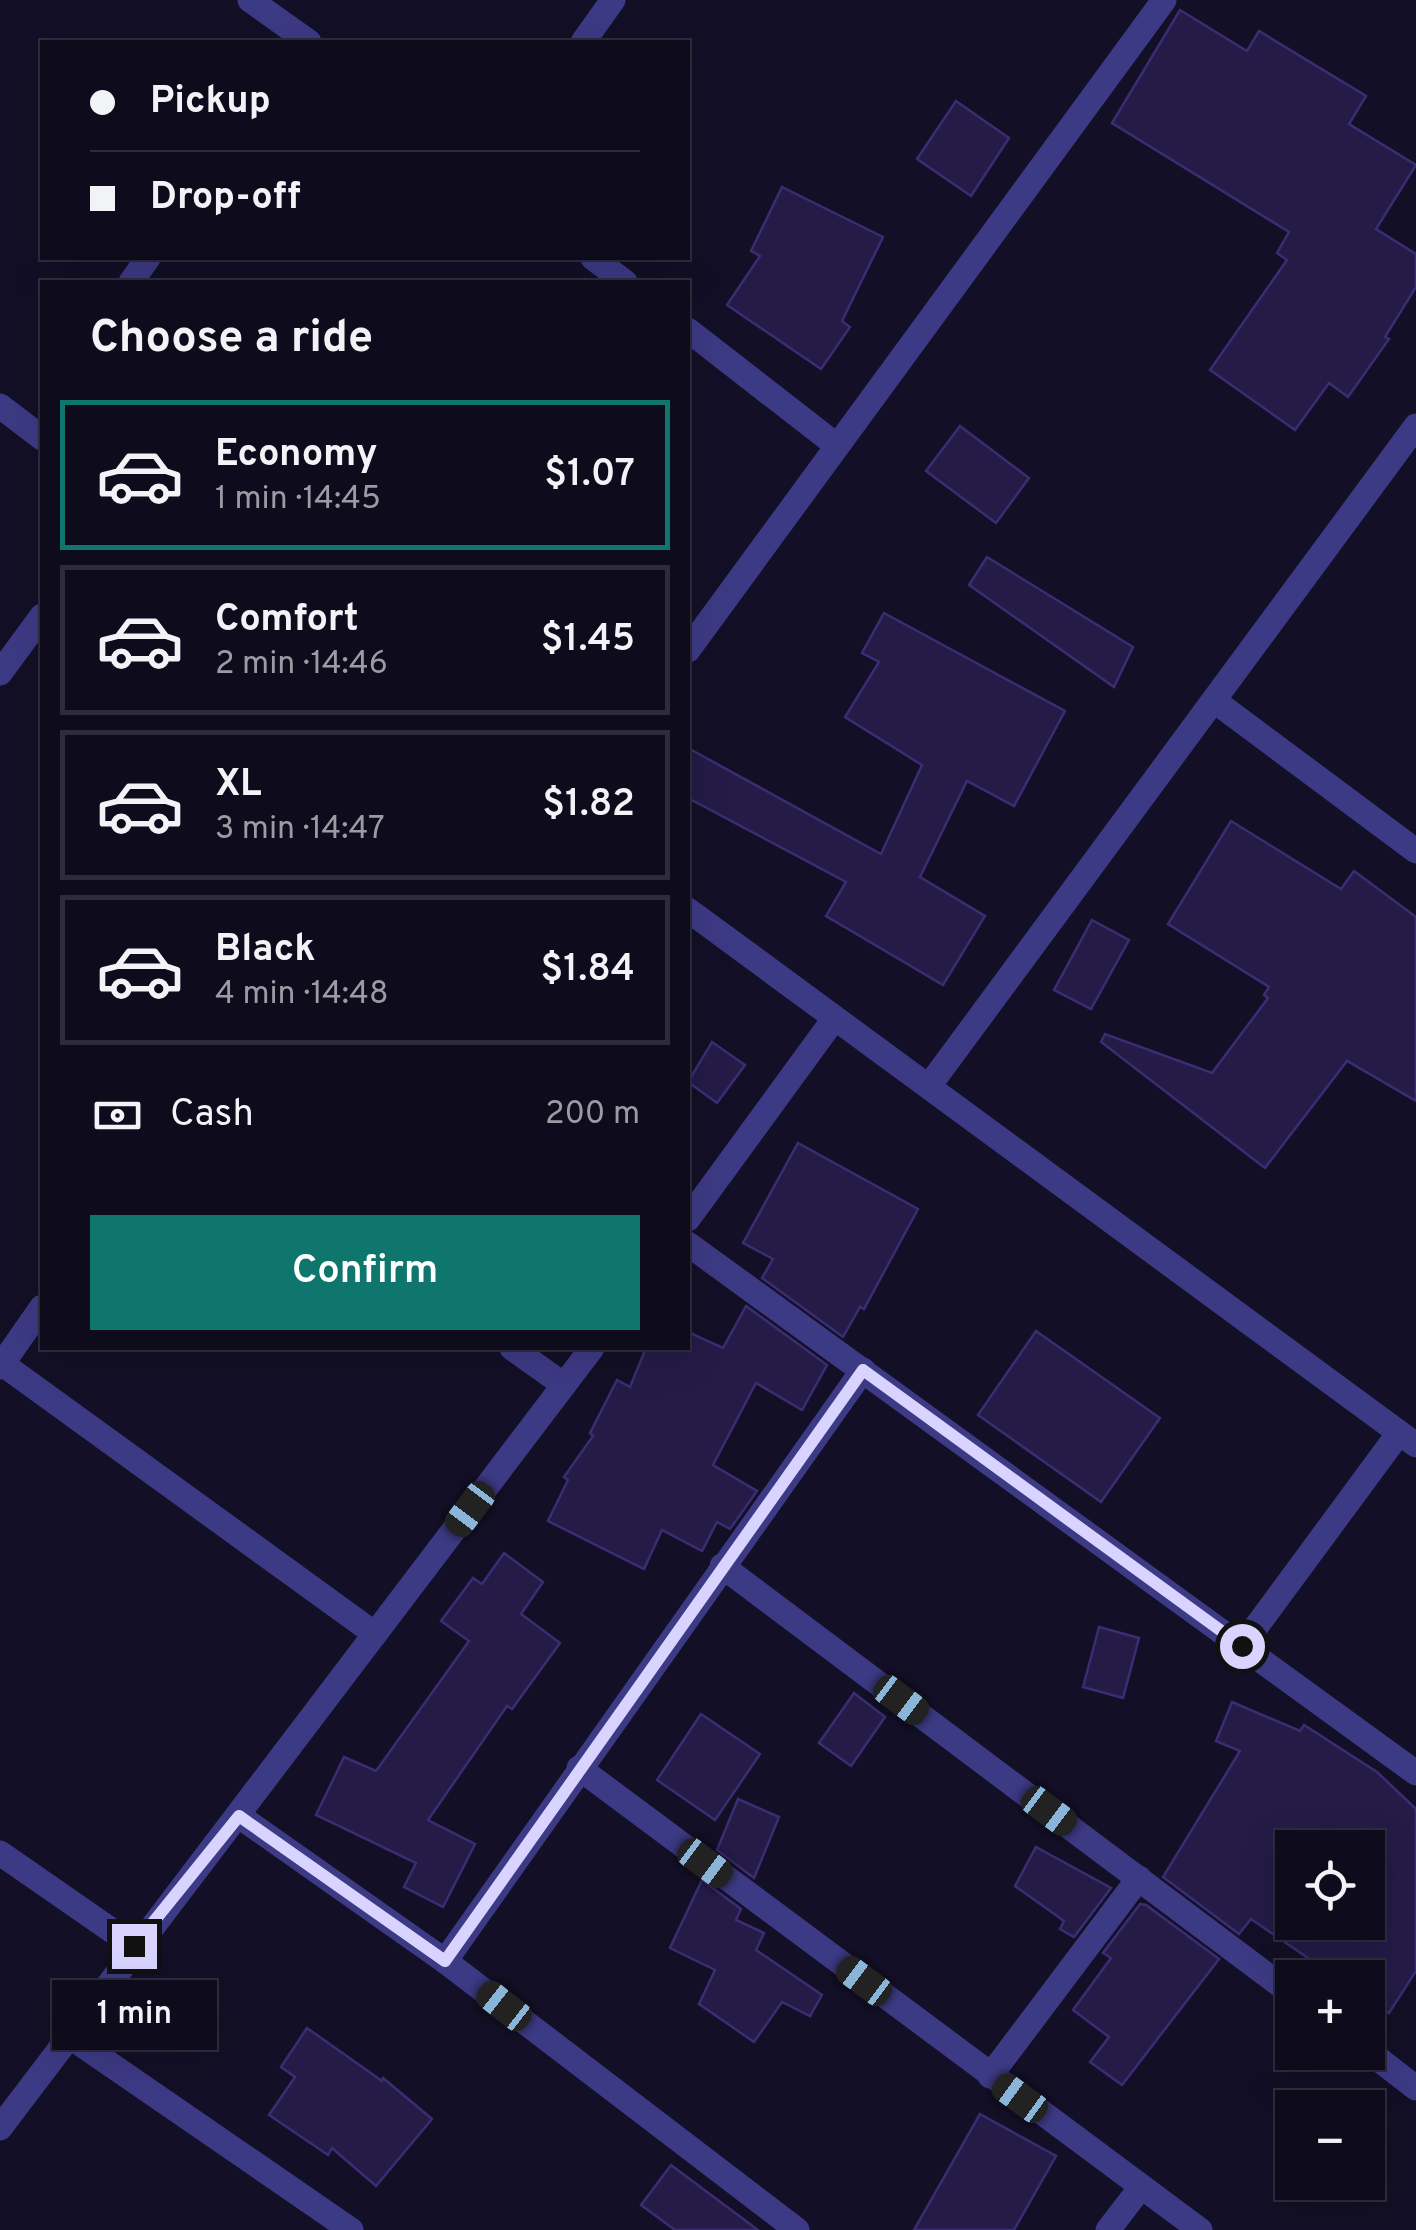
<!DOCTYPE html>
<meta charset="utf-8">
<style>
body{margin:0;font-family:Overpass,sans-serif;background:#1c1929;color:#f1f3f6;height:100vh;display:flex;flex-direction:column;font-size:38px;white-space:nowrap}
*{box-sizing:border-box;margin:0}
p{font-size:32px;color:#9b9ba3}
.icon{flex:none;width:55px;height:55px;fill:none;stroke:currentColor;stroke-width:2;stroke-linecap:round;stroke-linejoin:round}
.map{position:relative;flex:1;overflow:hidden}
.details{position:absolute;left:40px;top:280px;width:650px;height:1070px;display:flex;flex-direction:column;background:#0e0b1c;border-radius:0px;box-shadow:0 10px 40px #0002,0 0 0 2px #2e2b3b}
.details>*{flex:none}
.banner{position:absolute;left:40px;top:40px;width:650px;height:220px;border-radius:0px;box-shadow:0 10px 40px #0002,0 0 0 2px #2e2b3b;display:grid;align-content:center;height:220px;padding:0 50px;background:#0e0b1c}
.buttons{position:absolute;left:1275px;top:1830px;display:grid;gap:20px}
.buttons a{display:grid;place-items:center;width:110px;height:110px;border-radius:0px;background:#0e0b1c;box-shadow:0 10px 40px #0002,0 0 0 2px #2e2b3b;font-size:50px}
.end{position:absolute;width:45px;height:45px;margin:-22px;border:12px solid #d9d4ff;background:#111;box-shadow:0 0 0 5px #111}
.from{border-radius:50%}
.bubble{position:absolute;height:70px;border-radius:0px;background:#0e0b1c;box-shadow:0 10px 40px #0002,0 0 0 2px #2e2b3b;font-size:32px;font-weight:600;line-height:70px;text-align:center}
.car{position:absolute;width:30px;height:60px;margin:-30px -15px;border-radius:12px;box-shadow:0 0 8px 2px #0007;background:linear-gradient(#222 24%,#8ab4d8 0 40%,#222 0 76%,#8ab4d8 0 86%,#222 0)}
.banner b{display:flex;align-items:center;gap:35px;height:95px;font-size:38px}
.banner b+b{border-top:2px solid #2e2b3b}
.banner i{width:25px;height:25px;background:#f1f3f6}
ul{padding:0;list-style:none}
li{display:flex;align-items:center;gap:30px;height:150px;margin:0 20px 15px;padding:0 30px;border:5px solid #2e2b3b;border-radius:0px}
li div{flex:1}
li b{display:block;font-size:38px}
li em{font-style:normal;font-weight:600}
li.current{border-color:#0f766e}
li>.icon{width:90px;height:90px;stroke-width:1.5}
h2{padding:0 50px;font-size:45px;line-height:120px}
.pay{display:flex;align-items:center;gap:25px;height:110px;padding:0 50px;font-size:38px}
.pay p{margin-inline-start:auto}
.primary-button{display:flex;gap:20px;margin-top:auto;padding:20px 50px}
.primary-button a{flex:1;height:115px;border-radius:0px;background:#0f766e;color:#fff;font-size:40px;font-weight:600;line-height:115px;text-align:center}
.map>svg:first-child{display:block}
.building{fill:#241b47;stroke:#3b2d73;stroke-width:2.5;fill-rule:evenodd}
.lines{fill:none;stroke-linecap:round;stroke-linejoin:round}
.street{stroke:#3d3a85;stroke-width:25}
.route{stroke:#d9d4ff;stroke-width:12}
</style>
<div class="map">
<svg width="1416" height="2230" viewBox="0 0 1416 2230">
<rect width="100%" height="100%" fill="#130f26"/>
<g class="building">
<polygon points="1180,10 1247,51 1259,31 1366,96 1349,124 1416,165 1376,229 1416,254 1416,287 1385,337 1389,339 1348,397 1329,383 1295,430 1210,370 1287,260 1277,253 1289,232 1112,123"/>
<polygon points="956,101 1009,138 971,196 917,159"/>
<polygon points="782,187 883,237 842,321 850,327 821,369 727,305 760,256 751,251"/>
<polygon points="960,426 1029,478 996,523 926,471"/>
<polygon points="987,557 1133,647 1114,687 969,585"/>
<polygon points="884,613 1065,711 1014,806 967,781 920,877 985,916 943,985 826,916 846,882 688,798 688,748 881,854 922,765 845,717 879,662 862,653"/>
<polygon points="1231,821 1341,889 1354,871 1416,917 1416,1101 1347,1061 1265,1168 1101,1042 1105,1034 1212,1073 1268,998 1264,995 1269,987 1168,924"/>
<polygon points="1092,920 1129,940 1091,1009 1054,990"/>
<polygon points="712,1042 745,1065 717,1103 688,1082"/>
<polygon points="798,1143 918,1209 864,1309 860,1307 843,1337 762,1278 773,1259 743,1243"/>
<polygon points="746,1306 827,1365 802,1410 756,1383 713,1465 757,1491 730,1529 717,1522 702,1551 662,1530 644,1569 548,1521 568,1480 564,1477 593,1436 590,1433 617,1380 630,1387 646,1348 688,1348 688,1332 723,1348"/>
<polygon points="1036,1331 1160,1418 1101,1502 978,1415"/>
<polygon points="504,1553 543,1582 521,1614 560,1643 512,1709 507,1706 428,1820 475,1844 443,1907 404,1887 416,1863 316,1815 344,1757 376,1771 469,1641 441,1621 473,1578 482,1584"/>
<polygon points="1099,1627 1139,1638 1123,1698 1083,1687"/>
<polygon points="854,1693 885,1717 851,1766 819,1743"/>
<path d="M1232,1702l68,29 4,-6 73,47 39,37v162l-27,42 -21,-15v-20h-31l-86,-59 -12,15 -76,-57 77,-126 -24,-10zM1292,1848h76v74h-76z"/>
<polygon points="701,1714 760,1754 715,1820 657,1780"/>
<polygon points="738,1799 779,1817 754,1878 717,1850"/>
<polygon points="1036,1847 1111,1888 1074,1937 1060,1929 1064,1921 1015,1886"/>
<polygon points="702,1880 741,1909 736,1920 764,1933 756,1950 822,1995 810,2016 782,2002 754,2042 699,2004 715,1970 670,1948"/>
<polygon points="1140,1904 1146,1905 1219,1959 1122,2085 1090,2062 1109,2037 1073,2010 1111,1958 1103,1953"/>
<polygon points="307,2028 382,2081 383,2078 432,2119 376,2186 332,2148 328,2155 269,2115 295,2077 281,2067"/>
<polygon points="980,2114 1056,2156 1014,2230 914,2230"/>
<polygon points="671,2165 758,2230 675,2230 641,2205"/>
</g>
<g class="lines">
<g class="street">
<polyline points="250,0 309,42"/>
<polyline points="583,42 613,0"/>
<polyline points="593,258 625,282"/>
<polyline points="131,282 148,258"/>
<polyline points="688,330 836,445"/>
<polyline points="0,406 42,438"/>
<polyline points="688,650 1164,0"/>
<polyline points="0,673 42,616"/>
<polyline points="1216,702 1416,851"/>
<polyline points="688,910 1416,1445"/>
<polyline points="929,1086 1416,426"/>
<polyline points="688,1219 834,1019"/>
<polyline points="688,1244 1416,1773"/>
<polyline points="512,1348 564,1385"/>
<polyline points="0,1362 375,1634"/>
<polyline points="0,1367 42,1307"/>
<polyline points="722,1566 1292,1994"/>
<polyline points="1242,1646 1399,1433"/>
<polyline points="579,1768 1200,2230"/>
<polyline points="239,1816 445,1961 797,2230"/>
<polyline points="0,1853 134,1946"/>
<polyline points="445,1961 863,1370"/>
<polyline points="69,2036 351,2230"/>
<polyline points="1368,2051 1416,2088"/>
<polyline points="990,2076 1139,1878"/>
<path d="M0,2128c196,-261 396,-519 592,-780"/>
<polyline points="1108,2230 1141,2187"/>
</g>
</g>
<g class="lines">
<polyline class="route" points="134,1946 239,1816 445,1961 863,1370 1242,1646"/>
</g>
</svg>
<div class="buttons">
<a><svg class="icon" aria-label="locate" viewBox="0 0 24 24"><circle cx="12" cy="12" r="6"/><path d="M12 2v4M12 18v4M2 12h4M18 12h4"/></svg></a>
<a>+</a>
<a>−</a>
</div>
<i class="end from" style="left:1242px;top:1646px"></i>
<i class="end" style="left:134px;top:1946px"></i>
<div class="bubble" style="left:52px;top:1980px;width:165px">1 min</div>
<i class="car" style="left:470px;top:1509px;rotate:217deg"></i>
<i class="car" style="left:901px;top:1700px;rotate:127deg"></i>
<i class="car" style="left:1049px;top:1811px;rotate:127deg"></i>
<i class="car" style="left:705px;top:1863px;rotate:127deg"></i>
<i class="car" style="left:864px;top:1981px;rotate:307deg"></i>
<i class="car" style="left:504px;top:2006px;rotate:308deg"></i>
<i class="car" style="left:1020px;top:2098px;rotate:306deg"></i>
<div class="banner">
<b><i class="from"></i>Pickup</b>
<b><i></i>Drop-off</b>
</div>
<section class="details">
<h2>Choose a ride</h2>
<ul>
<li class="current"><svg class="icon" aria-label="car" viewBox="0 0 24 24"><path d="M5 17H2v-5l4-1 3-4h7l3 4 3 1v5h-3M9 17h6M6 11h13"/><circle cx="7" cy="17" r="2"/><circle cx="17" cy="17" r="2"/></svg><div><b>Economy</b><p>1 min · 14:45</p></div><em>$1.07</em></li>
<li><svg class="icon" aria-label="car" viewBox="0 0 24 24"><path d="M5 17H2v-5l4-1 3-4h7l3 4 3 1v5h-3M9 17h6M6 11h13"/><circle cx="7" cy="17" r="2"/><circle cx="17" cy="17" r="2"/></svg><div><b>Comfort</b><p>2 min · 14:46</p></div><em>$1.45</em></li>
<li><svg class="icon" aria-label="car" viewBox="0 0 24 24"><path d="M5 17H2v-5l4-1 3-4h7l3 4 3 1v5h-3M9 17h6M6 11h13"/><circle cx="7" cy="17" r="2"/><circle cx="17" cy="17" r="2"/></svg><div><b>XL</b><p>3 min · 14:47</p></div><em>$1.82</em></li>
<li><svg class="icon" aria-label="car" viewBox="0 0 24 24"><path d="M5 17H2v-5l4-1 3-4h7l3 4 3 1v5h-3M9 17h6M6 11h13"/><circle cx="7" cy="17" r="2"/><circle cx="17" cy="17" r="2"/></svg><div><b>Black</b><p>4 min · 14:48</p></div><em>$1.84</em></li>
</ul>
<div class="pay"><svg class="icon" aria-label="cash" viewBox="0 0 24 24"><path d="M3 7h18v10H3z"/><circle cx="12" cy="12" r="2"/></svg>Cash<p>200 m</p></div>
<div class="primary-button"><a>Confirm</a></div>
</section>
</div>
